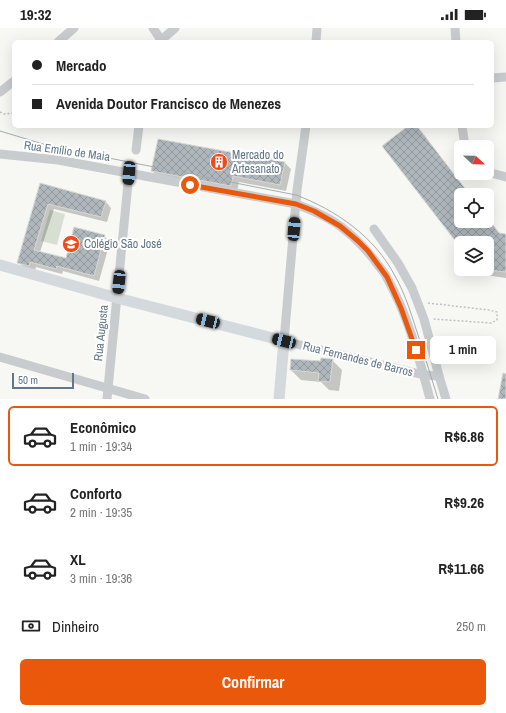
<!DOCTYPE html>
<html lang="pt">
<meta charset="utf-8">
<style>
body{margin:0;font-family:"Archivo Narrow",sans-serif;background:#f6f6f6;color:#222;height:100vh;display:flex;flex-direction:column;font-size:15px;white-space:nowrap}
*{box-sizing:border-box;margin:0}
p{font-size:13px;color:#767676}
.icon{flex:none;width:22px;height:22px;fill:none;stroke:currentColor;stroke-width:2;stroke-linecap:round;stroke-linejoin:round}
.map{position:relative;height:371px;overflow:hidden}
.sheet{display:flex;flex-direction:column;background:#fff;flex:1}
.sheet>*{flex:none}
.top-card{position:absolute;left:12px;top:12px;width:482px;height:88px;border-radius:6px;box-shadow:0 4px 16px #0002;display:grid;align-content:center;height:88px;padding:0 20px;background:#fff}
.needle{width:26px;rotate:112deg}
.controls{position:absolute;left:454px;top:112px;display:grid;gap:8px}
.controls a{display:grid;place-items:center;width:40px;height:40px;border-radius:6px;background:#fff;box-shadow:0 4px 16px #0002;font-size:20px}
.scale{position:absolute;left:12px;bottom:10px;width:62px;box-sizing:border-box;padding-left:4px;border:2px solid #637786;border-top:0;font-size:11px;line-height:14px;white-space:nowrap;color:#637786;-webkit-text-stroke:3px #fff;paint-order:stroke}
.end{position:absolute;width:18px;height:18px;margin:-9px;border:5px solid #ea580c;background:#fff;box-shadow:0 0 0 2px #fff}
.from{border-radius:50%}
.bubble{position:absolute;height:28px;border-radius:6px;background:#fff;box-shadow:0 4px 16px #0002;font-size:13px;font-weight:700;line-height:28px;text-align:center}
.car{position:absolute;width:12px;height:24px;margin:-12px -6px;border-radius:5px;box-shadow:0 0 3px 1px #0007;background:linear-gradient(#222 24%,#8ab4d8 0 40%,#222 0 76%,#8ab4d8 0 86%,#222 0)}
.top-card b{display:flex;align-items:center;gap:14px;height:38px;font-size:15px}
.top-card b+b{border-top:1px solid #e0e0e0}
.top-card i{width:10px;height:10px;background:#222}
ul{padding:7px 0 0;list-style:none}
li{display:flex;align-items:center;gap:12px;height:60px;margin:0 8px 6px;padding:0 12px;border:2px solid transparent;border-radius:6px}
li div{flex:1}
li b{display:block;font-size:15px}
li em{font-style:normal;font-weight:700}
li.current{border-color:#ea580c}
li>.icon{width:36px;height:36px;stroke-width:1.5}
.pay{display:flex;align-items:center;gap:10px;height:44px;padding:0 20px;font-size:15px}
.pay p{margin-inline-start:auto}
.action{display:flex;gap:8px;margin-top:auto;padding:8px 20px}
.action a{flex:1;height:46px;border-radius:6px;background:#ea580c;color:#fff;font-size:16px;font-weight:700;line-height:46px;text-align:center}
.status{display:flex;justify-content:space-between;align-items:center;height:28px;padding:0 20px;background:#fff;direction:ltr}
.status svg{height:11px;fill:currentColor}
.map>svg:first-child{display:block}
.park{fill:#d7dfd3}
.shadow{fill:#0003}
.building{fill:url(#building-cross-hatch);stroke:#d8d8d5}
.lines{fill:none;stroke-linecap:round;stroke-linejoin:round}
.path{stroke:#bfc2c4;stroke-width:1.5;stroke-dasharray:2 2;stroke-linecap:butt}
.minor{stroke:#c9cccf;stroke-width:9}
.major{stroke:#d4d9dd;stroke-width:11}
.tram{stroke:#a6acb2;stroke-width:1}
.route{stroke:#ea580c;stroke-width:5}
.labels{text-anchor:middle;stroke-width:4;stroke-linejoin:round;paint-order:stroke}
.street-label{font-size:12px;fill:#637786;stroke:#fff}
.poi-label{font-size:12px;fill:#637786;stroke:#fff;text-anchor:start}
</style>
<div class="status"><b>19:32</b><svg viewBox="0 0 49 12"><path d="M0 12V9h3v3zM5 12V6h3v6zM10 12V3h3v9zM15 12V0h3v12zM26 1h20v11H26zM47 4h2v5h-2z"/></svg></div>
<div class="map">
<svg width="506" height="371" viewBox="0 0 506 371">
<defs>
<pattern id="building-cross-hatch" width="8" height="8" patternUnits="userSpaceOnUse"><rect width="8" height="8" fill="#afb7bc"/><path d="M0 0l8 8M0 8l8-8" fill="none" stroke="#929a9e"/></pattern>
</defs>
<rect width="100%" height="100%" fill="#f7f7f3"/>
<polygon class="park" points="50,182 65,186 57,217 41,213"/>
<g class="shadow">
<polygon points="410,98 417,98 420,102 470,167 461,167 461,193 487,193 487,189 500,206 506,207 506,250 485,247 479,241 487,241 487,215 461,215 461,218 383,118"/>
<polygon points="284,134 291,141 286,163 239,154 237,164 159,149 152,143"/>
<polygon points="41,156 106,174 111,180 107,194 54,181 40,224 67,231 104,208 110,214 99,253 63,243 62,246 36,239 35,243 24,240 19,234"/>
<polygon points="332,332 342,342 339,363 329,362 321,354 301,352 291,342"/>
</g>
<g class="building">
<polygon points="408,98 417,98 470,167 461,167 461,193 490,193 499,205 506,206 506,244 487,242 487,215 457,215 382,118"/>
<polygon points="158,111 285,134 280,157 233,148 231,158 151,143"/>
<polygon points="40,155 106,173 101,189 48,176 34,222 66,230 74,199 105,207 94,248 57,238 56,241 30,234 29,238 17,235"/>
<polygon points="321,330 333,331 330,354 318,353 319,345 290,342 291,331 320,333"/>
<polygon points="503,345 506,346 506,371 498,371"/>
</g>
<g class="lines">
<g class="path">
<polyline points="0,84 4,86 14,85"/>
<polyline points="428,275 489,282 497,284 497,292 491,295 433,291"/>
</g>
<g class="minor">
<polyline points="153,0 161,12"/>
<polyline points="455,0 456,14"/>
<polyline points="58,14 74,0"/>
<polyline points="159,14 175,0"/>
<polyline points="316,14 317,0"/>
<polyline points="492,50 506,49"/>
<polyline points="0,64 14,53"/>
<polyline points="306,98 297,162 284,313 424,347 439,348"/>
<polyline points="462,98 465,119"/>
<polyline points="136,122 139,98"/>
<path d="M0,126l58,6 238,44c15,6 31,12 44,22 15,11 27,24 38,39 3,4 7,8 9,13 21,37 32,80 43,121"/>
<polyline points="487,144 506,149"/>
<polyline points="374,201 398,235 412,260 424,291 439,348 446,371"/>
<polyline points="0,329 145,371"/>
<polyline points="107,371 129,145"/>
</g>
<polyline class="major" points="0,237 117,270 284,313 279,371"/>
<path class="tram" d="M0,103l53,16 243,48c40,15 79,42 99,81 11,19 17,41 24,62 6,20 13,41 19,61"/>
</g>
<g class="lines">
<polyline class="route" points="190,157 296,176 314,183 340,198 358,213 368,223 387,249 401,280 416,322"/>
</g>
<defs>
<symbol id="building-disc" viewBox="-11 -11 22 22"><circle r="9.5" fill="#f04a19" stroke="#fff"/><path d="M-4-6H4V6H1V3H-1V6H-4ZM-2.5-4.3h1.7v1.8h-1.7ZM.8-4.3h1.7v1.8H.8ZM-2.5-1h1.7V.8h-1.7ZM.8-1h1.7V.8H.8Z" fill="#fff"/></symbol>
<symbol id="school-disc" viewBox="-11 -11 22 22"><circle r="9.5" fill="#f04a19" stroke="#fff"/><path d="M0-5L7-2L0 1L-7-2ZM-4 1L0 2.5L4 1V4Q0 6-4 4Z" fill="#fff"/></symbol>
</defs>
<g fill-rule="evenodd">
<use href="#building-disc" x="209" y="124" width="20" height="20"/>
<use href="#school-disc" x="61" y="206" width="20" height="20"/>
</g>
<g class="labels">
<g class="street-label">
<text transform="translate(67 123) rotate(8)" y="4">Rua Emílio de Maia</text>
<text transform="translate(101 305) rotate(-84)" y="4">Rua Augusta</text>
<text transform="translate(358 331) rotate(14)" y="4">Rua Fernandes de Barros</text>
</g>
<g class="poi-label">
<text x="232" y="131">Mercado do<tspan x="232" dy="14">Artesanato</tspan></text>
<text x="84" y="220">Colégio São José</text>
</g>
</g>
</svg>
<div class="controls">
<a><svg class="needle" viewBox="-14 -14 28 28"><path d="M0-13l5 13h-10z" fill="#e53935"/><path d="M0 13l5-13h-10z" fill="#767676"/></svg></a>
<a><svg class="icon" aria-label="locate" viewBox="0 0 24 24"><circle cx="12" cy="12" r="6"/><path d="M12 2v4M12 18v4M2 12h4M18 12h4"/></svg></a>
<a><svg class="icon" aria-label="layers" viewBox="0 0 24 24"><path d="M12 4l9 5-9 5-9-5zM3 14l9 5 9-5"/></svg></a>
</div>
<div class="scale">50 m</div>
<i class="end from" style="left:190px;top:157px"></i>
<i class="end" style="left:416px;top:322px"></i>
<div class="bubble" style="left:430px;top:308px;width:66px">1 min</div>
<i class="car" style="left:129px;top:145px;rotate:185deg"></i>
<i class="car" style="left:294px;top:201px;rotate:5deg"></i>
<i class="car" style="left:119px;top:254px;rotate:186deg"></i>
<i class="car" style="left:208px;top:293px;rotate:284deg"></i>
<i class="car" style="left:284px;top:313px;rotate:284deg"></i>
<div class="top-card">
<b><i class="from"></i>Mercado</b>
<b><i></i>Avenida Doutor Francisco de Menezes</b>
</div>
</div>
<section class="sheet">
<ul>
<li class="current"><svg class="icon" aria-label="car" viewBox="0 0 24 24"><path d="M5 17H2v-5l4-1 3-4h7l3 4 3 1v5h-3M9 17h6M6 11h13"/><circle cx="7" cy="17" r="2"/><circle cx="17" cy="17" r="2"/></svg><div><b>Econômico</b><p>1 min · 19:34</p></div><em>R$6.86</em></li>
<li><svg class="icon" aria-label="car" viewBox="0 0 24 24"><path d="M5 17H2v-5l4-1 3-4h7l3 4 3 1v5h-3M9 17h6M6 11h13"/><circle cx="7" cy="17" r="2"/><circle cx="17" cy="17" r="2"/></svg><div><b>Conforto</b><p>2 min · 19:35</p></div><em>R$9.26</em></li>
<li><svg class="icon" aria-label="car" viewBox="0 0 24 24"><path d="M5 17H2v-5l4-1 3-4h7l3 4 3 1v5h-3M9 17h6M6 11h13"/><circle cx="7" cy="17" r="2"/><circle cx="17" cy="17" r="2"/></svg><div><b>XL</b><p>3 min · 19:36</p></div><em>R$11.66</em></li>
</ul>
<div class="pay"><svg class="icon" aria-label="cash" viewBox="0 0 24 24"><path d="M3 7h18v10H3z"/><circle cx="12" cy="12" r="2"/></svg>Dinheiro<p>250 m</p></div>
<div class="action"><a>Confirmar</a></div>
</section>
